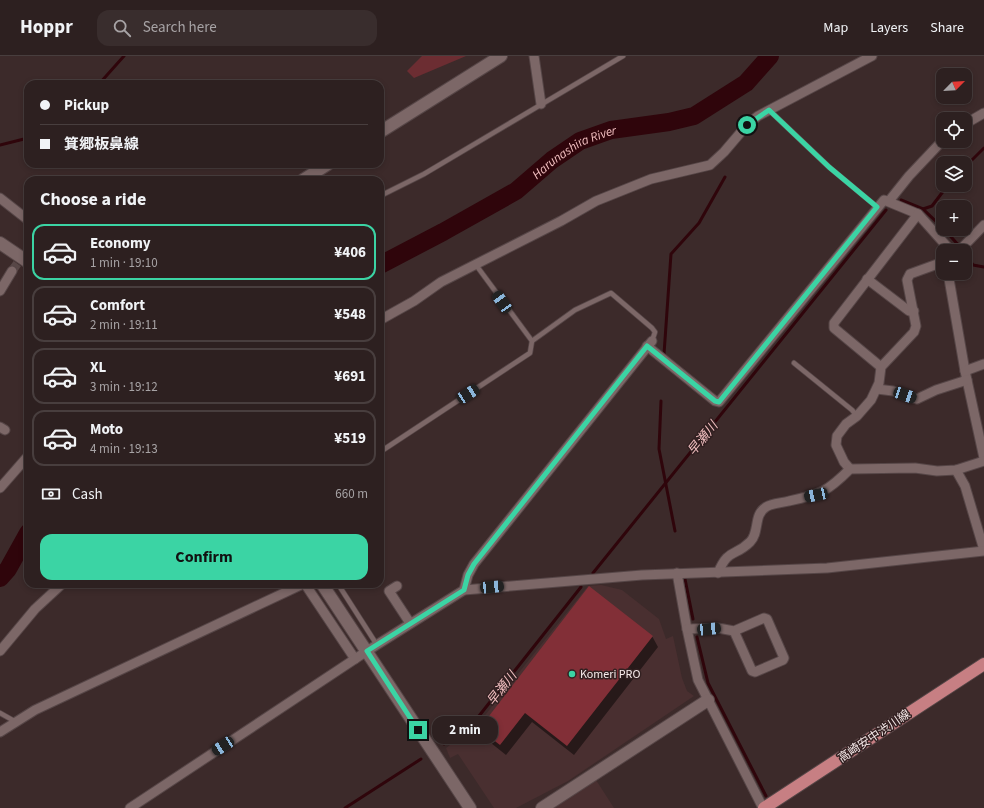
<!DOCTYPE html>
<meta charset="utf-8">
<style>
body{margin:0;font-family:"Source Sans 3","Noto Sans JP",sans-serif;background:#392d2d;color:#f1f3f6;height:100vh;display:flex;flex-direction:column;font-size:15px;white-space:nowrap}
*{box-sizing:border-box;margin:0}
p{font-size:13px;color:#a7a3a5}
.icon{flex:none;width:22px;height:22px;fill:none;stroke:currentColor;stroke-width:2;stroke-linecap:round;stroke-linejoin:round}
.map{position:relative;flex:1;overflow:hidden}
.sheet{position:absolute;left:24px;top:120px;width:360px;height:412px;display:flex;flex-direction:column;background:#2d2020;border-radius:12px;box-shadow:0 2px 6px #0003,0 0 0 1px #483e3e}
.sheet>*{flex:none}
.banner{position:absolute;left:24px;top:24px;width:360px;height:88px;border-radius:12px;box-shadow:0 2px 6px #0003,0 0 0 1px #483e3e;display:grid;align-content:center;height:88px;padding:0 16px;background:#2d2020}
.needle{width:26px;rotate:66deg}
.tools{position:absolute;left:936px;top:12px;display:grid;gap:8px}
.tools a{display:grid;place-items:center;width:36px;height:36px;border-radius:8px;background:#2d2020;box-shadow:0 2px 6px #0003,0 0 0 1px #483e3e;font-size:20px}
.end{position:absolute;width:18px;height:18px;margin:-9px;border:5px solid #3bd4a4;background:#111;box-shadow:0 0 0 2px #111}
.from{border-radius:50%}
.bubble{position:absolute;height:28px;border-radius:12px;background:#2d2020;box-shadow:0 2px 6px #0003,0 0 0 1px #483e3e;font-size:13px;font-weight:700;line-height:28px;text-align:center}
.car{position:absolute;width:12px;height:24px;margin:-12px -6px;border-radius:5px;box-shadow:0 0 3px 1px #0007;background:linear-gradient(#222 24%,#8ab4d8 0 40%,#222 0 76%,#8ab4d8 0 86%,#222 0)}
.banner b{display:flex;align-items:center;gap:14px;height:38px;font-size:15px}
.banner b+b{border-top:1px solid #483e3e}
.banner i{width:10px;height:10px;background:#f1f3f6}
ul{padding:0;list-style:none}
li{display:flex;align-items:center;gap:12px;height:56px;margin:0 8px 6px;padding:0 8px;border:2px solid #483e3e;border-radius:12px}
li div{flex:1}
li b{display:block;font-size:15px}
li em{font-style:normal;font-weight:700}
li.active{border-color:#3bd4a4}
li>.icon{width:36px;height:36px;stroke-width:1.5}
h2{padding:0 16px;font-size:18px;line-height:48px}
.pay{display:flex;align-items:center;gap:10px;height:44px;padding:0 16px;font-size:15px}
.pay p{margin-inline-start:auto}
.cta{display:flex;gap:8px;margin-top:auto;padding:8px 16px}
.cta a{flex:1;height:46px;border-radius:12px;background:#3bd4a4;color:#111;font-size:16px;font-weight:700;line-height:46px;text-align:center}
header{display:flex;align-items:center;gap:24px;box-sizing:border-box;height:56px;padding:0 20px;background:#2d2020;border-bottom:1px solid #483e3e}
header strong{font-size:19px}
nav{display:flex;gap:22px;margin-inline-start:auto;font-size:14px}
.search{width:280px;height:36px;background:#392d2d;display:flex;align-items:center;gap:10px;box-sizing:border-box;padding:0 14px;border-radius:12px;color:#a7a3a5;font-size:15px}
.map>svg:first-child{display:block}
.built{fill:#492f30}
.green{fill:#6c2d32}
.shadow{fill:#0007}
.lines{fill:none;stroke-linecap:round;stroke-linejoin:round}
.stream{stroke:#2f050b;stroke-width:3}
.river{stroke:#2f050b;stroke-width:18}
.building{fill:#822f37}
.street-tunnel{stroke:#584747;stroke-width:9;stroke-dasharray:9 4.5;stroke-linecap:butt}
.lane-casing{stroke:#564647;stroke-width:6}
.street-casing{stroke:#564647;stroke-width:11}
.secondary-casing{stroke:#564647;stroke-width:14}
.primary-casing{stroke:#564647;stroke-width:14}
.lane{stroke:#7c6767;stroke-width:4.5}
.street{stroke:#7c6767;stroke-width:9}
.secondary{stroke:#7c6767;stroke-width:12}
.primary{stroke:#c77f83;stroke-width:12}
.route{stroke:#3bd4a4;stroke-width:5}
.poi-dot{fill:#3bd4a4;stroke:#322021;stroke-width:1.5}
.labels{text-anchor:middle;stroke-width:3;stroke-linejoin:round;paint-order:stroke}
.poi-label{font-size:12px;fill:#f7eaea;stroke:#322021;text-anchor:start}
.street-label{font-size:12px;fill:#f7eaea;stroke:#322021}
.water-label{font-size:13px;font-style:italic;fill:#f2bfc0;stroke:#322021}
</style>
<header>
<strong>Hoppr</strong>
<div class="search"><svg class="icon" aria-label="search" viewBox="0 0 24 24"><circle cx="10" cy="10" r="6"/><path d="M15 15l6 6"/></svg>Search here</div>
<nav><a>Map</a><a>Layers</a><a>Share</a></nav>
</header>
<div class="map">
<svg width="984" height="752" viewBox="0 0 984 752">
<rect width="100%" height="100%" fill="#3c2a2a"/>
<g class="built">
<polygon points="601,529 622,534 659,563 666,583 673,580 682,622 687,635 694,640 568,725 516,752 494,752 458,698 450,702 446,692 478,668 588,530"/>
<polygon points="596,724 614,752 552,752"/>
</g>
<polygon class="green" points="422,0 466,0 414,22 407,15"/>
<polygon class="shadow" points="652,580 658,591 574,699 532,666 506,699 486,683 480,673"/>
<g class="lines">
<g class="stream">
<polyline points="99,28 124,0"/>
<polyline points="0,89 28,82"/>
<polyline points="965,111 984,92"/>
<polyline points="901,144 923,153 943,172"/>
<polyline points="923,153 932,150 948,129"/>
<polyline points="944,173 961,192"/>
<polyline points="965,198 973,209 984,211"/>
<polyline points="664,298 671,198 699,167 725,121"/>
<polyline points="661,345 659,393 675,475"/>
<polyline points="593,517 886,154"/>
<polyline points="685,523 693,563"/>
<polyline points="697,581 708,627 766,740"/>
<polyline points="444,688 467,674 475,665 581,531"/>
<polyline points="345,752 421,703"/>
</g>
<g class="river">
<path id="s1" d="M380,209l63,-33 73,-41 36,-31 28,-19 31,-11 58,-8 25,-6 52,-33 24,-27"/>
<polyline points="0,522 8,513 28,477"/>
</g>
</g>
<polygon class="building" points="589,530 653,580 567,690 525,657 500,689 479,673"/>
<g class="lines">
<polyline class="street-tunnel" points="12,215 28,193"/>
<defs>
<g id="lane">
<polyline points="769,54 829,111 877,151"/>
<polyline points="380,140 424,118 623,0"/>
<polyline points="532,285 575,254 611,237 652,272 655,276 652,285"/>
<polyline points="794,307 852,354 857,360"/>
<polyline points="380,396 530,297 532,285 476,209"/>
<polyline points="338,528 377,589"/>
<polyline points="0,657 16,666"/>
</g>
<g id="street">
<polyline points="534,0 541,48"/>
<polyline points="965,68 984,57"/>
<polyline points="0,142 28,164"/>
<polyline points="889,145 909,120 943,84"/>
<polyline points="959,195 984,169"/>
<polyline points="948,217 965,315 984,402"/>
<polyline points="867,223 909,255 914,255"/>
<polyline points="0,235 12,215"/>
<polyline points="380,264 414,245 441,226 561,165 596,145 651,123 710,109 724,96 747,69 758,60 872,0"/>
<polyline points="647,290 715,345 719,346 884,144 918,158 951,195"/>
<polyline points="881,311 834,272 834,267 918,158"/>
<polyline points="965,315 984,308"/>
<polyline points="877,333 893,335 917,343 936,334 967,324"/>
<polyline points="0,371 5,374"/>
<polyline points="850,413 844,406 836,389 837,380 846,368 857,360 871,344 879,327 881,311 914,276 916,270 907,224 910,218 943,206"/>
<polyline points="956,414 965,430 984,494"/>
<polyline points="0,432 28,400"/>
<polyline points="677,517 687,573 698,624 763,752"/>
<path d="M718,517c10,-25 17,-16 32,-31 10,-10 3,-27 16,-35 6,-4 16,-4 23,-6 32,-7 38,-9 61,-32l65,-1 22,3 19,-1 28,-9"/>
<polyline points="305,528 355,603"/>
<polyline points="397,530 389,535 410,567"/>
<polyline points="464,534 468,519 474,508 652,285"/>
<polyline points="687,573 718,572 734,575 764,562 767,563 784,602 783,604 755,616 752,615 734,575"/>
<polyline points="0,595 35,553 62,528"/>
<polyline points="0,676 35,654 303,528"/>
<polyline points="130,752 367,595 464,534 642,519 827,512 984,495"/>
</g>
<g id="secondary">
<polyline points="380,76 501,0"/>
<polyline points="303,124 328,108"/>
<polyline points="0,187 28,206"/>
<polyline points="322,528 470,752"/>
<polyline points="542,752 708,644"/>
</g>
<polyline id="primary" points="764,752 984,608"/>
</defs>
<use href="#lane" class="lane-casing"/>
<use href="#street" class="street-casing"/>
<use href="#secondary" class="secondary-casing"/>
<use href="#primary" class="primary-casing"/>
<use href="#lane" class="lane"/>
<use href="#street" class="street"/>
<use href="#secondary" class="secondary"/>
<use href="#primary" class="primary"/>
</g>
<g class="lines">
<polyline class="route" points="418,674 367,595 464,534 468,519 474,508 647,290 715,345 719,346 877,151 829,111 769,54 747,69"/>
</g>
<circle class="poi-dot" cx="572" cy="618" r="4"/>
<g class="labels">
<g class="poi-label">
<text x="580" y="622">Komeri PRO</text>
</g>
<g class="street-label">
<text transform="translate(874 680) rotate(-34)" y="4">高崎安中渋川線</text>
</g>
<g class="water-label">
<text dy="5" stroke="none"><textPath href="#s1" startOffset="226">Harunashira River</textPath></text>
<text transform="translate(702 382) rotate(-51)" y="5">早瀬川</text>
<text transform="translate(501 632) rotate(-52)" y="5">早瀬川</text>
</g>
</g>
</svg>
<div class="tools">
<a><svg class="needle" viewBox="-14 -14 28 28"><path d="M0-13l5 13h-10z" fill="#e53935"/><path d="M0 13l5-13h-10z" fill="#a7a3a5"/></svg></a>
<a><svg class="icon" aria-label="locate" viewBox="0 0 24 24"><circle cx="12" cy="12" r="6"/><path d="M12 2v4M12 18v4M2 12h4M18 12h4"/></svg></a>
<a><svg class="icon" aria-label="layers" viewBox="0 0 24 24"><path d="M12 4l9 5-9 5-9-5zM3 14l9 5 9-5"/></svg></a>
<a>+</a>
<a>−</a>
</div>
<i class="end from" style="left:747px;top:69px"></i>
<i class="end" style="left:418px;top:674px"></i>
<div class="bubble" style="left:432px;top:660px;width:66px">2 min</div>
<i class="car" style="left:502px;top:246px;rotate:325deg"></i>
<i class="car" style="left:468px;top:338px;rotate:57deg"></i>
<i class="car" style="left:905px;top:339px;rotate:109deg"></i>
<i class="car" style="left:816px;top:439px;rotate:258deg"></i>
<i class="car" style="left:492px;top:531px;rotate:85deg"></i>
<i class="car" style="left:709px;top:573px;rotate:85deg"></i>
<i class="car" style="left:223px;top:690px;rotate:237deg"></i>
<div class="banner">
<b><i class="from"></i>Pickup</b>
<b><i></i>箕郷板鼻線</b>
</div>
<section class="sheet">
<h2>Choose a ride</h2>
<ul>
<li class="active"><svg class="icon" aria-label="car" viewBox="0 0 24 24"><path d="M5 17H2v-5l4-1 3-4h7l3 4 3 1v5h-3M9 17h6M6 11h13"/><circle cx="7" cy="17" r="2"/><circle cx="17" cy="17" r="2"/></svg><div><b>Economy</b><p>1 min · 19:10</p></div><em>¥406</em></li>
<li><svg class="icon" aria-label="car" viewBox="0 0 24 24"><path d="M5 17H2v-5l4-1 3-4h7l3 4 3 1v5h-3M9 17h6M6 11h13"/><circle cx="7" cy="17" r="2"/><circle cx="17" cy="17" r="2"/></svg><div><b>Comfort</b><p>2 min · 19:11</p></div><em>¥548</em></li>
<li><svg class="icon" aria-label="car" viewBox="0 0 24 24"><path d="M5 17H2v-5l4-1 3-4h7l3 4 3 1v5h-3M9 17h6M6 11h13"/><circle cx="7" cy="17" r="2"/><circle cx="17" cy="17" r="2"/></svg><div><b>XL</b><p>3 min · 19:12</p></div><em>¥691</em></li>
<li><svg class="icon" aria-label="car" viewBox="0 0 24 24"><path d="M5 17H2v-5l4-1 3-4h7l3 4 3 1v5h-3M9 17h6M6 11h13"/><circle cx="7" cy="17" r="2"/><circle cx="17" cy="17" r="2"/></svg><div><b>Moto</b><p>4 min · 19:13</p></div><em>¥519</em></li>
</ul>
<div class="pay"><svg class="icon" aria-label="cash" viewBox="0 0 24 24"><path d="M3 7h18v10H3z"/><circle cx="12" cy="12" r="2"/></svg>Cash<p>660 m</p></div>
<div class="cta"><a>Confirm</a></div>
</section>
</div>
